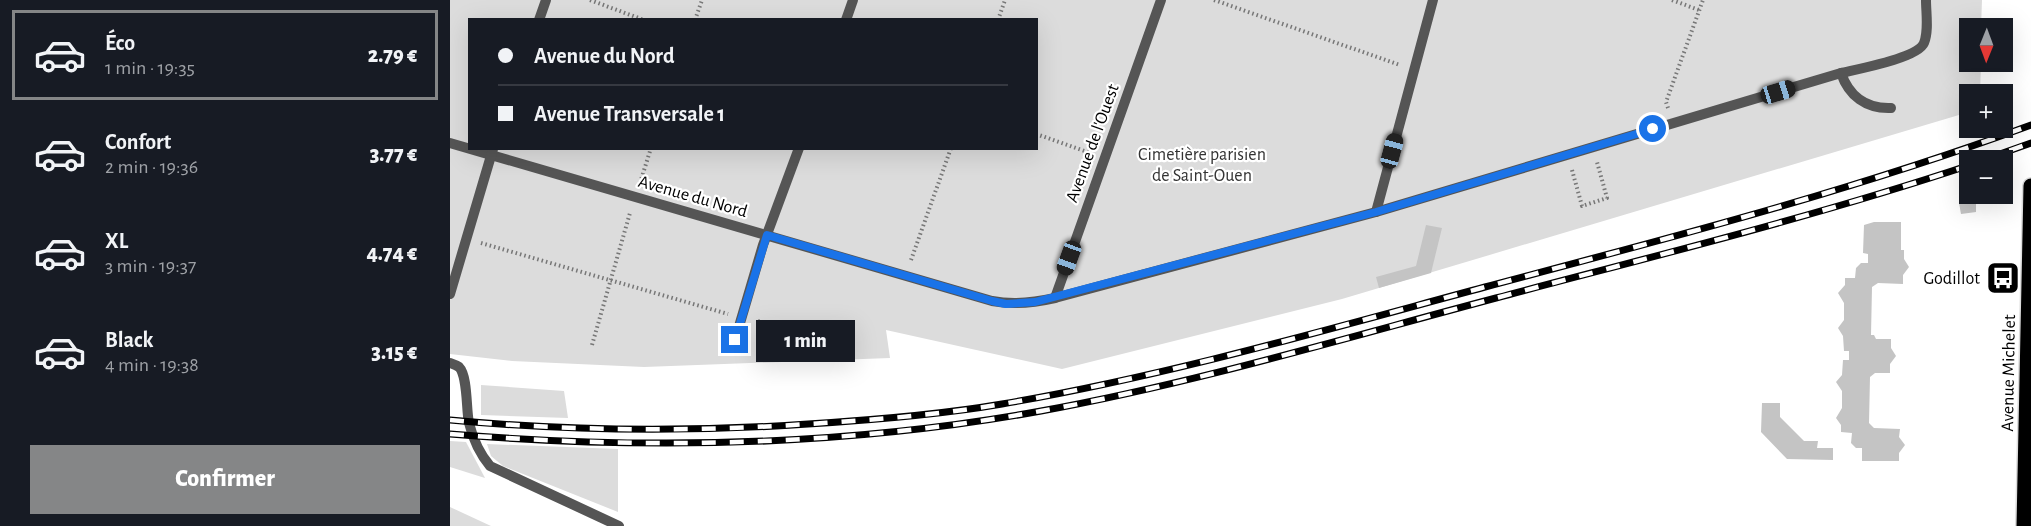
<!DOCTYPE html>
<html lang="fr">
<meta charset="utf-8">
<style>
body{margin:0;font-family:"Alegreya Sans",sans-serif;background:#20242c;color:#f1f3f6;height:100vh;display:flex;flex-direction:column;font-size:22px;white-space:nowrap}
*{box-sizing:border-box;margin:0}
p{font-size:20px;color:#9ea1a6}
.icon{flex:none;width:33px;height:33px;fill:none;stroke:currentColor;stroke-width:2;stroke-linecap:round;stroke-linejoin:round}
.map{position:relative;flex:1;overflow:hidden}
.drawer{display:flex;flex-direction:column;background:#171b24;width:450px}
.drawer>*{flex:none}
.guide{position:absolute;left:18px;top:18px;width:570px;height:132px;border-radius:0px;box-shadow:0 6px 24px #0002;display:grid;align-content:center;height:132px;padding:0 30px;background:#171b24}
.needle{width:39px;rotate:181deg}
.fabs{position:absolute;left:1509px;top:18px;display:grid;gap:12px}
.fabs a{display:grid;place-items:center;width:54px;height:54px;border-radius:0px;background:#171b24;box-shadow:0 6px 24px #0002;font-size:30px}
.end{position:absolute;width:27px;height:27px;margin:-14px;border:8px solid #1a73e8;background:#fff;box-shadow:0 0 0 3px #fff}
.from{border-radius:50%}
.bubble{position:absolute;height:42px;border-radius:0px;background:#171b24;box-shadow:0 6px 24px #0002;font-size:20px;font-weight:800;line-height:42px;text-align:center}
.car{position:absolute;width:18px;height:36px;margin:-18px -9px;border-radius:8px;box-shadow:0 0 4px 2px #0007;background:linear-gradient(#222 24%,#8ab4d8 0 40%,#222 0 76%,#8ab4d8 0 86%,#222 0)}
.guide b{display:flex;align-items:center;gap:21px;height:57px;font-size:22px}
.guide b+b{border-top:2px solid #363941}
.guide i{width:15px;height:15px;background:#f1f3f6}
ul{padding:10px 0 0;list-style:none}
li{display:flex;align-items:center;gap:18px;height:90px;margin:0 12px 9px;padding:0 18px;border:3px solid transparent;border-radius:0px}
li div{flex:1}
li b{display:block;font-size:22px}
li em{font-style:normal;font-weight:800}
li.selected{border-color:#858687}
li>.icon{width:54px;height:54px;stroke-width:1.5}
.button{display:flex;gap:12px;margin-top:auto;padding:12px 30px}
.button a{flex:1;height:69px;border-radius:0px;background:#858687;color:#fff;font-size:24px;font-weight:800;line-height:69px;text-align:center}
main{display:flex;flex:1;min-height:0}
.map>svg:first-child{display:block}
.green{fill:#dcdcdc;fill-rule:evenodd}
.building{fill:#c4c4c4}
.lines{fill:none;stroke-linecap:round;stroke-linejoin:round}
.primary-casing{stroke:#dbdbdb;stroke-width:18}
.path{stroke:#777;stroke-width:4;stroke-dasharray:1.5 3;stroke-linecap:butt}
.lane{stroke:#555;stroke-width:10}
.primary{stroke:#000;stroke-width:15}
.rail-casing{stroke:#000;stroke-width:7}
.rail{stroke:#fff;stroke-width:4.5;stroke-dasharray:14;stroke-linecap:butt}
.route{stroke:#1a73e8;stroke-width:8}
.labels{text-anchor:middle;stroke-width:4.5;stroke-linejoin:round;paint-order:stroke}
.street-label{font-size:18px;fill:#000;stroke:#fff}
.park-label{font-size:18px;fill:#333;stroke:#fff}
.poi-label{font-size:18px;fill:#000;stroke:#fff;text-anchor:end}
</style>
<main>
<section class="drawer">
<ul>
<li class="selected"><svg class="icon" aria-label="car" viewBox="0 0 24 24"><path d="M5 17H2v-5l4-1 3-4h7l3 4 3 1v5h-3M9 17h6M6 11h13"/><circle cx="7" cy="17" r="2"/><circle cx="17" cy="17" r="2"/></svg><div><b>Éco</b><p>1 min · 19:35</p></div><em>2.79 €</em></li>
<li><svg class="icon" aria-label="car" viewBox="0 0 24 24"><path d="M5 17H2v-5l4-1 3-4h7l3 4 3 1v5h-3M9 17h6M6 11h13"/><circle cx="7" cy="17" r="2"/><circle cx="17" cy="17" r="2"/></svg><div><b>Confort</b><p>2 min · 19:36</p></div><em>3.77 €</em></li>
<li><svg class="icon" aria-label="car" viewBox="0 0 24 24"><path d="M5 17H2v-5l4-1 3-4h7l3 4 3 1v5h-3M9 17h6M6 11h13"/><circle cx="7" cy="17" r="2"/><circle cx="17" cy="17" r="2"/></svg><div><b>XL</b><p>3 min · 19:37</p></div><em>4.74 €</em></li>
<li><svg class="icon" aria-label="car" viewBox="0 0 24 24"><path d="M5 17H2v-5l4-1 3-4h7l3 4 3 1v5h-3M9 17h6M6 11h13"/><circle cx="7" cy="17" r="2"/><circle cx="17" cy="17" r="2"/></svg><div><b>Black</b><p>4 min · 19:38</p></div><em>3.15 €</em></li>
</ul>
<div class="button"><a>Confirmer</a></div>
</section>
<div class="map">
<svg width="1581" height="526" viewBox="0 0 1581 526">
<rect width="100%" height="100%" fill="#fff"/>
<g class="green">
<path d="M0,0h1532l-1,28h-11v34h11l-1,32h-10l-1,18 -627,187 -280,70 -176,-39 4,28 -246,9 -132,-6 -62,-7zM20,20h566v128h-566z"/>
<polygon points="31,385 114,391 118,418 31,415"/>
<polygon points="0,441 16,442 35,478 0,467"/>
<polygon points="37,444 168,449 168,512 53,466 41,456"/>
<polygon points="0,507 41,526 0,526"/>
</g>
<g class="building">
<polygon points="1526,200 1526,212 1511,214 1509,203"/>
<polygon points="1424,222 1451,222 1451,250 1454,250 1454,259 1459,267 1453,275 1453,284 1428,283 1422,287 1421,335 1424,335 1426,339 1441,339 1441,348 1446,356 1440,364 1440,373 1425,373 1420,377 1419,423 1424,428 1450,429 1449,437 1455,445 1449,453 1449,461 1412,461 1412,448 1406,448 1401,443 1402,433 1391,432 1391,425 1386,418 1392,408 1392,391 1386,382 1392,375 1393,360 1399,360 1399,351 1394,351 1393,336 1388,328 1394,320 1394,303 1388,293 1395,285 1395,278 1405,278 1406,268 1411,263 1418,263 1418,254 1413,253 1414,225"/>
<polygon points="976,225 992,228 981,273 929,288 926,277 966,266"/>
<polygon points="1312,403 1330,403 1330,417 1354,441 1368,441 1367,448 1383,448 1383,460 1337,459 1311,432"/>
</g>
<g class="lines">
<defs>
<polyline id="primary" points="1574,526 1581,186"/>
</defs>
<use href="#primary" class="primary-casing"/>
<g class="path">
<polyline points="140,0 194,20"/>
<polyline points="764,0 950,65"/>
<polyline points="1222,0 1249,10"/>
<polyline points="245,20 252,0"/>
<polyline points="548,20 555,0"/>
<polyline points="1218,108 1216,102 1253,0"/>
<polyline points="586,134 640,153"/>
<polyline points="1122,170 1132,206 1157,198 1147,162"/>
<polyline points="190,183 201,148"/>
<polyline points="31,243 278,314"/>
<polyline points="461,260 501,148"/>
<polyline points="308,321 363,336"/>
<polyline points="142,345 180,213"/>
</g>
<g class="lane">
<polyline points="89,20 96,0"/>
<polyline points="396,20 403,0"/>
<path d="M1391,73c8,23 25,36 50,35"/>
<path d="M0,143l542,158c22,4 41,2 63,-3l321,-86 465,-139c17,-4 77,-15 83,-30 5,-12 2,-30 2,-43"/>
<polyline points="926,212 983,0"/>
<polyline points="0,294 43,149"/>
<polyline points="605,298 711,0"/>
<polyline points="285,340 313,245 349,148"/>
<path d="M0,363c3,1 6,2 9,4 9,9 7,43 10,56 4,16 10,30 21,43l129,60"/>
</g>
<use href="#primary" class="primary"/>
<defs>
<g id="rail">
<polyline points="1533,160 1581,143"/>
<path d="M0,420c119,11 239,12 358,4 65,-4 130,-9 194,-20 164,-28 323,-74 483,-117 184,-49 367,-96 546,-162"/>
<path d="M0,434c196,16 398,12 591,-23 154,-28 304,-73 455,-113 158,-42 318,-81 474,-133"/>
</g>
</defs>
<use href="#rail" class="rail-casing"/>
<use href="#rail" class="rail"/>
</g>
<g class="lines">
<polyline class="route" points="285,340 317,235 542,301 556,304 585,302 926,212 1203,129"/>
</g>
<defs>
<symbol id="bus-square" viewBox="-11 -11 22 22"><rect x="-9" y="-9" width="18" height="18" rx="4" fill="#000" stroke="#fff"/><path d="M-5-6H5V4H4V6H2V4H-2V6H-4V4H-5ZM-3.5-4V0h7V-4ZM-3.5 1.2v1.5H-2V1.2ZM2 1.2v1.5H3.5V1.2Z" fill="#fff"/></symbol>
</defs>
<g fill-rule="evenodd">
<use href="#bus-square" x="1534" y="259" width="38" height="38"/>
</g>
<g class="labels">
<g class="street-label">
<text transform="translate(642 143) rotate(-70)" y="6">Avenue de l'Ouest</text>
<text transform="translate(243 196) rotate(16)" y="6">Avenue du Nord</text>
<text transform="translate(1558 373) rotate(-89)" y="6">Avenue Michelet</text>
</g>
<g class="park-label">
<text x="752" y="160">Cimetière parisien<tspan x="752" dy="21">de Saint-Ouen</tspan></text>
</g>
<g class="poi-label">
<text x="1530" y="284">Godillot</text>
</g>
</g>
</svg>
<div class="fabs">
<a><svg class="needle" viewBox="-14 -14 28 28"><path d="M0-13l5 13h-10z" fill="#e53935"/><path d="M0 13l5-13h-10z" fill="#9ea1a6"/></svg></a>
<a>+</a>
<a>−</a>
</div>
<i class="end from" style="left:1203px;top:129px"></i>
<i class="end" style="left:285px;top:340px"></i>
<div class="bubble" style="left:306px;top:320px;width:99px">1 min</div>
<i class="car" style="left:1328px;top:92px;rotate:73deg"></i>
<i class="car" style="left:942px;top:151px;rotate:15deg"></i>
<i class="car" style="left:619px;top:258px;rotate:200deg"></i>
<div class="guide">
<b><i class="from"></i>Avenue du Nord</b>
<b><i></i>Avenue Transversale 1</b>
</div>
</div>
</main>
